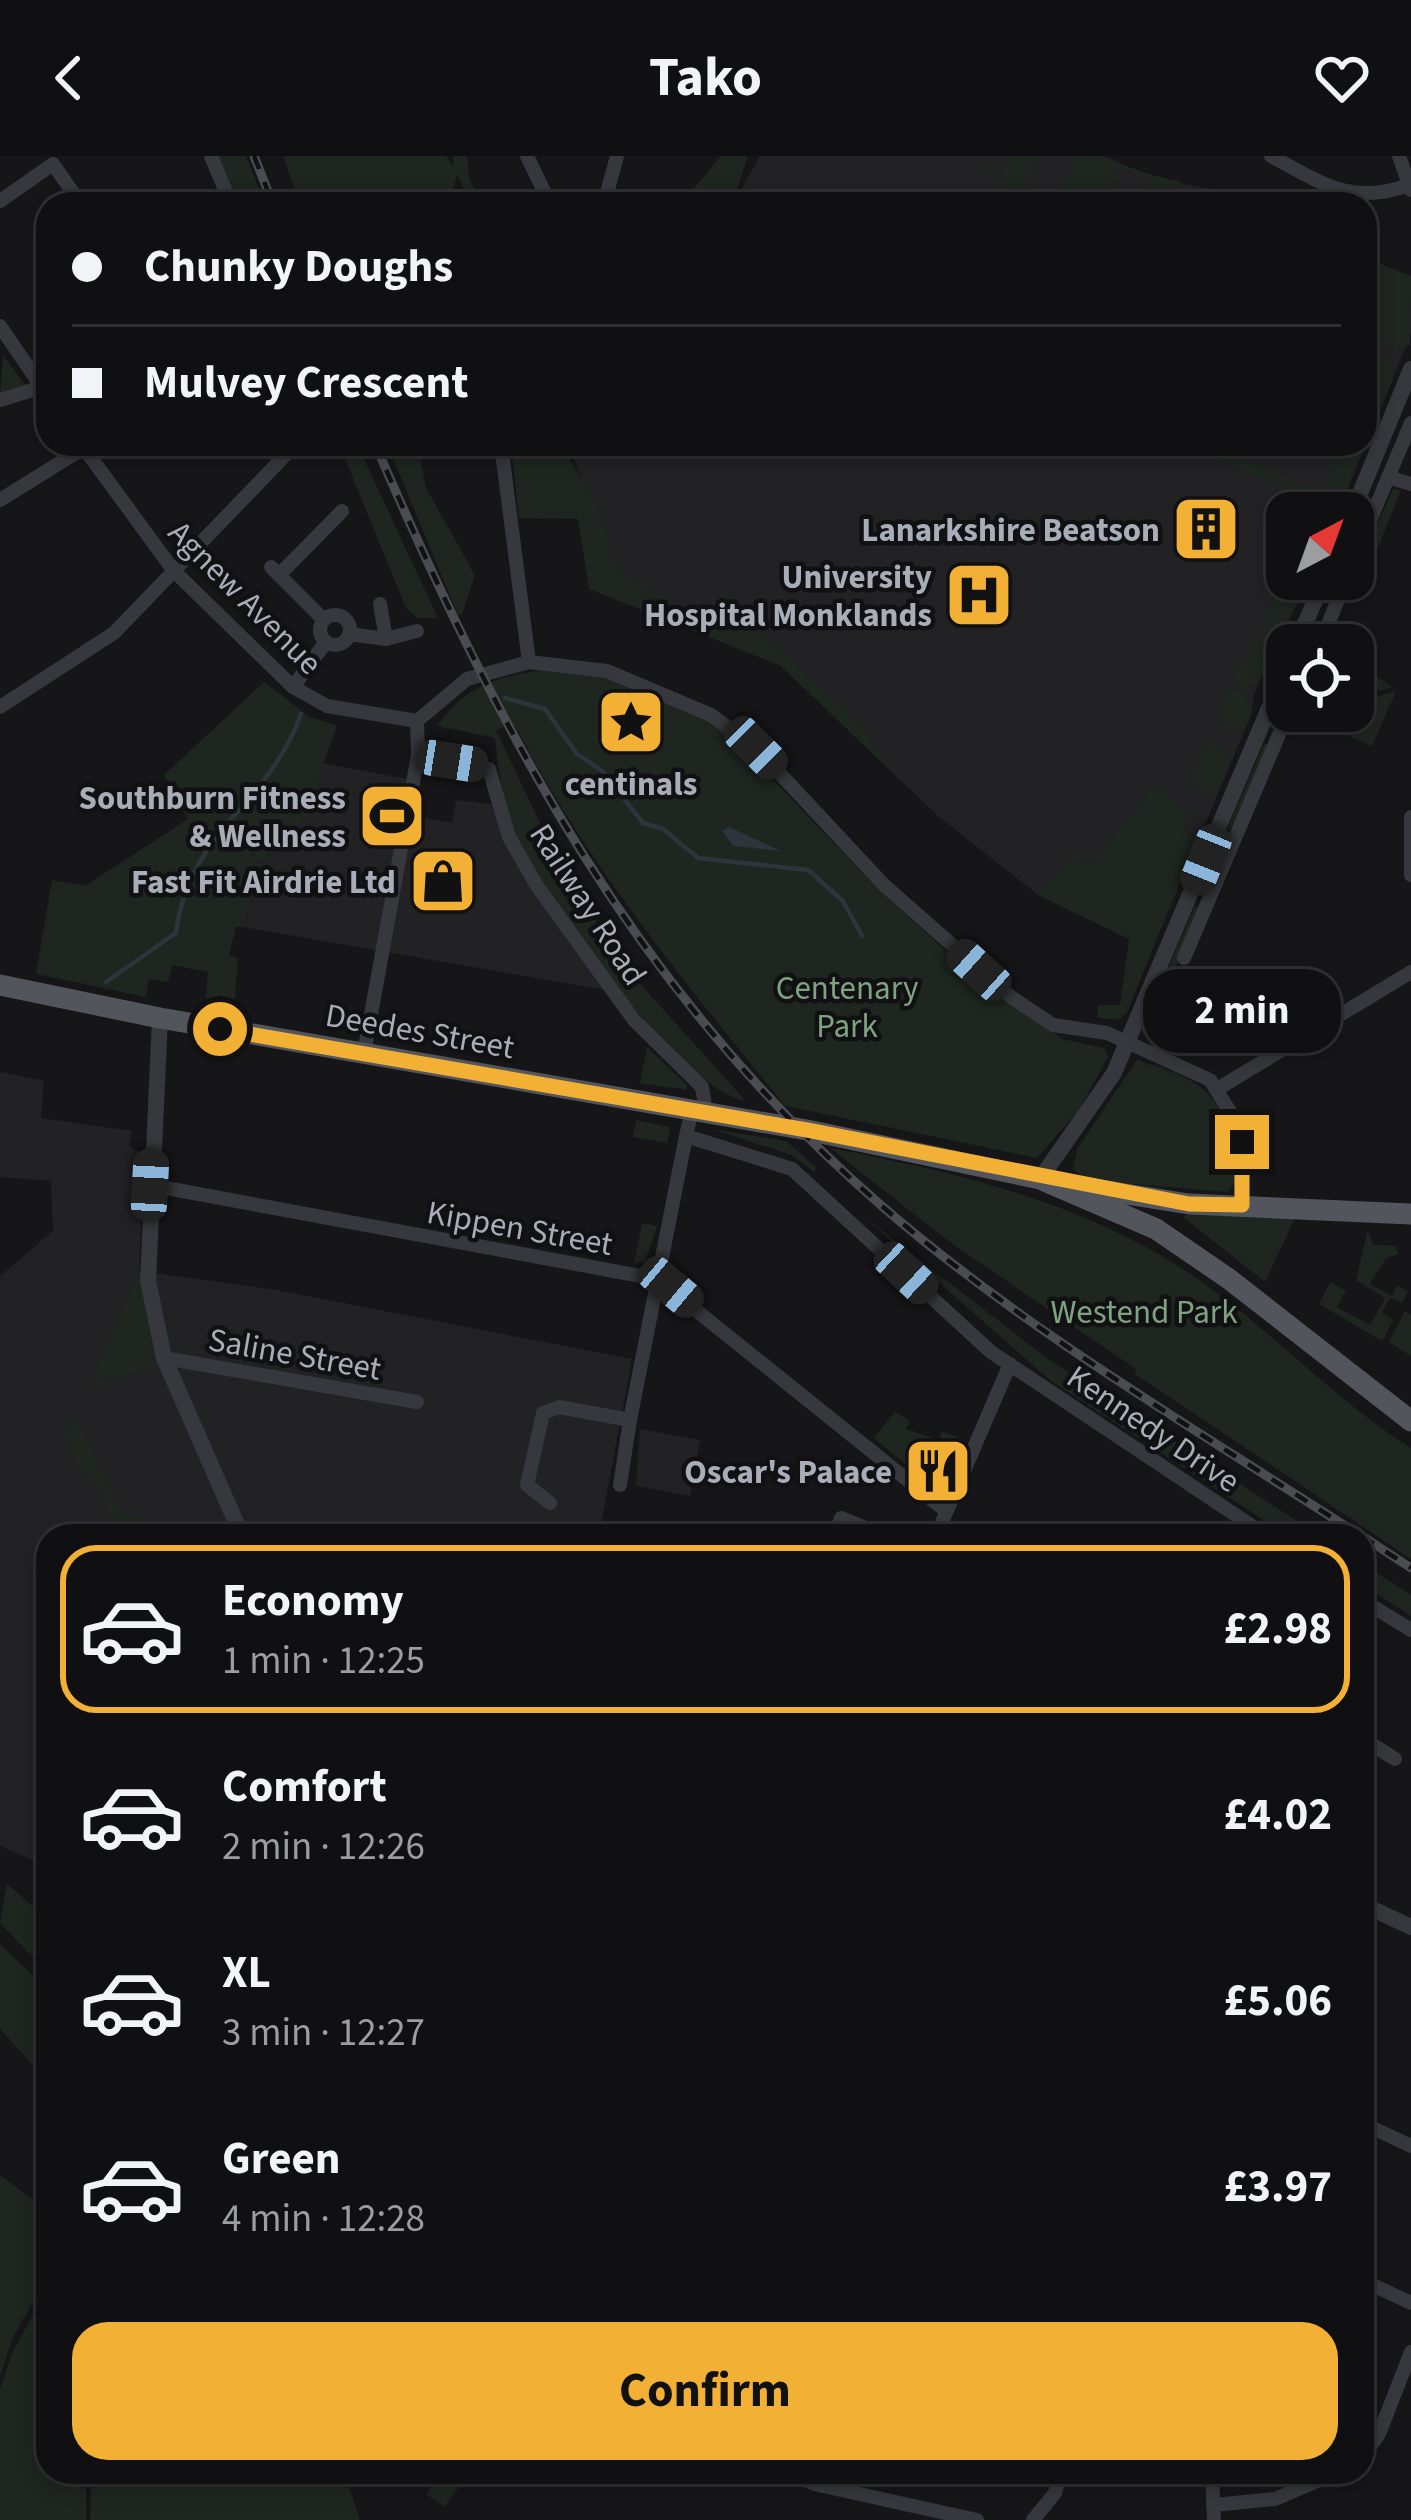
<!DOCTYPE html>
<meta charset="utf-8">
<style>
body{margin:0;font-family:"Source Sans 3",sans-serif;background:#1e1e20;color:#f1f3f6;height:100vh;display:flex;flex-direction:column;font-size:45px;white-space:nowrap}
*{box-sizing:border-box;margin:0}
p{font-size:39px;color:#9c9d9f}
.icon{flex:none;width:66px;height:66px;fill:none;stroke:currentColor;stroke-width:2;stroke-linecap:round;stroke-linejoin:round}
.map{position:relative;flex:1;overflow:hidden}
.panel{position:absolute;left:36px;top:1368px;width:1338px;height:960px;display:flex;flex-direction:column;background:#101012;border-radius:36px;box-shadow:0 6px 18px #0003,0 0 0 3px #303032}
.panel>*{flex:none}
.top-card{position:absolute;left:36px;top:36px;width:1341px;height:264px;border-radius:36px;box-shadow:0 6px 18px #0003,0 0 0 3px #303032;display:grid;align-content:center;height:264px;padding:0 36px;background:#101012}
.needle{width:78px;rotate:41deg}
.buttons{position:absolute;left:1266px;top:336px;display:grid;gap:24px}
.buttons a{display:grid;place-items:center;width:108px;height:108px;border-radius:24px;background:#101012;box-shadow:0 6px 18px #0003,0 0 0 3px #303032;font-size:60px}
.end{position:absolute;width:54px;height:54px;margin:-27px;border:15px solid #f2b134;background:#111;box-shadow:0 0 0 6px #111}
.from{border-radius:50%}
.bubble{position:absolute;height:84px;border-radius:36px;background:#101012;box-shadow:0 6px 18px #0003,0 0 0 3px #303032;font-size:39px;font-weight:700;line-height:84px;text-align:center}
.car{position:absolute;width:36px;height:72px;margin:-36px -18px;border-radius:15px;box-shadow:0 0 9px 3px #0007;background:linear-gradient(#222 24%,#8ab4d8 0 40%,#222 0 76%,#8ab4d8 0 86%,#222 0)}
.top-card b{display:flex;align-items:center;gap:42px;height:114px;font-size:45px}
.top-card b+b{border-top:3px solid #303032}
.top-card i{width:30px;height:30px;background:#f1f3f6}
ul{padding:21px 0 0;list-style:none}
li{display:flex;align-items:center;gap:36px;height:168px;margin:0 24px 18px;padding:0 12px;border:6px solid transparent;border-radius:36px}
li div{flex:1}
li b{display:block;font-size:45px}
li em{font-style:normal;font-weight:700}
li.selected{border-color:#f2b134}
li>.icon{width:108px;height:108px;stroke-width:1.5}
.cta{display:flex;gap:24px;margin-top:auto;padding:24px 36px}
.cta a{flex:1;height:138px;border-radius:36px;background:#f2b134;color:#111;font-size:48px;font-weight:700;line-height:138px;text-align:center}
header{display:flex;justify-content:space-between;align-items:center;height:156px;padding:0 36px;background:#101012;font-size:54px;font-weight:700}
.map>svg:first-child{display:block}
.built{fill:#222225}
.green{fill:#1e261f}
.water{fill:#2c353c}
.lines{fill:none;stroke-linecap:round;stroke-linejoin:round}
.stream{stroke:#2c353c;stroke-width:4.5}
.minor{stroke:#37383d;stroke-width:14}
.tertiary{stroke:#37383d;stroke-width:16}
.primary{stroke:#53555c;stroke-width:21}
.rail-casing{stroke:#4a4c52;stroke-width:9}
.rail{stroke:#111113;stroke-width:4.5;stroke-dasharray:14;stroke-linecap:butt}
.route{stroke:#f2b134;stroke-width:15}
.labels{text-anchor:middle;stroke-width:9;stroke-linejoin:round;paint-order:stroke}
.poi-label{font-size:33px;font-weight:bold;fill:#a8adb8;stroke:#111113;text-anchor:end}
.street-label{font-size:33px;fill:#a8adb8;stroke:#111113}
.park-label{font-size:33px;fill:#7fa381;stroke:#111113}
</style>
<header><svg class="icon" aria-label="back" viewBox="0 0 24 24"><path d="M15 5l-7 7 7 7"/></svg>Tako<svg class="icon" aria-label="heart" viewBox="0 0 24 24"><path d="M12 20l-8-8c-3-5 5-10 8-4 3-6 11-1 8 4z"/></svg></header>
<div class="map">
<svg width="1411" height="2364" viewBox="0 0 1411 2364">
<rect width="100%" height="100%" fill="#161618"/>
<g class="built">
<polygon points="760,0 1104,0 1155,22 1216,34 1241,48 733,48"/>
<polygon points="1365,102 1411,120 1411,177 1338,357 1287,357 1287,423 1309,423 1254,538 1252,557 1152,794 1038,739 937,659 781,510 619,420 569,290 1365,288"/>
<polygon points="321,607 413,624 407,658 452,667 456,644 505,650 622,837 243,771 262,706 326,639 313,637"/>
<polygon points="0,916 44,925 41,962 132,975 129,989 144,999 139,1115 271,1133 632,1203 599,1380 48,1380 48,1711 0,1690 0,1120 53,1075 51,1025 0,1021"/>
<polygon points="640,1273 700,1284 690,1340 636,1330"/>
</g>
<g class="green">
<polygon points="217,0 246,0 265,48 236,48"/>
<polygon points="283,0 446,0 454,12 453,0 467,0 469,22 482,48 470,46 457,18 450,48 300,48"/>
<polygon points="721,0 748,0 732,48 681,48"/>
<polygon points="1009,0 1040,0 1024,37 979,18 981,13 1001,17"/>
<path d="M1076,0c38,0 66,20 104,25l-4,9 -9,-3 -8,17h-20l10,-24 -29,-13 -16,37h-45l-4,-2z"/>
<polygon points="1365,102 1411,120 1410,189 1396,191 1365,177"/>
<polygon points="3,199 29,234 0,241"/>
<polygon points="1381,200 1391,201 1393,223 1375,266 1365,269 1365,224"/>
<polygon points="339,288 357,288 438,462 418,462 406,452"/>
<polygon points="387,288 418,291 426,332 475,419 462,458 458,459"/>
<polygon points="511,288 568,288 569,302 599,352 618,414 698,459 722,438 861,571 900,624 781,510 589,433 578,363 519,362"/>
<polygon points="1342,288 1362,293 1345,338 1331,347 1316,344"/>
<polygon points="1217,293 1317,335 1313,343 1213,302"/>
<polygon points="1393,333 1401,334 1371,409 1361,405"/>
<polygon points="1287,416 1287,423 1308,423 1275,486 1256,477"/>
<polygon points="1254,482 1272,493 1258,526 1246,533 1231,525"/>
<polygon points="1353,505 1393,531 1353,542"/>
<path d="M544,514l57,4 78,30 48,28 153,159 93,84 89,64 42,9 4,9 -30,54 -41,47 -252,-52c-97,-120 -195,-237 -267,-375l-5,-7 -17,6 65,138 36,55 -1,12 150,166c-62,-7 -203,-205 -229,-263 -14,-33 -19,-65 -22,-100l-58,-12c29,-41 60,-49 107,-56z"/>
<polygon points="264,526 310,561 337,569 314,636 328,639 262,706 243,771 236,771 229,799 238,802 234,855 205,850 208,816 172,809 168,826 149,823 146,841 36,818 52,724 85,730 188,663 164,619"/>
<polygon points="1229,530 1244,537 1251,556 1237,580 1217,564"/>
<polygon points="1396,535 1372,590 1310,564 1326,555 1353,555 1353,547"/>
<polygon points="1209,582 1231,601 1217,636 1209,640 1186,626"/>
<polygon points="1264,588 1268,589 1205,730 1204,728"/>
<polygon points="1155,628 1194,661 1186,663 1184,676 1197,682 1127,857 1119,863 1098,862 1098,849 1120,849 1129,783 1038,739 1073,698 1089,710"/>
<polygon points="1195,750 1200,753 1175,812 1184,817 1165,862 1151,852"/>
<polygon points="1166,867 1191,884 1181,900 1156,889"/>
<polygon points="647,891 687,929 686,934 640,927"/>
<path d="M1137,904c79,23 91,41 98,123l-8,9 -140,-12 -14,-11 4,-20z"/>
<polygon points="636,964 670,971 667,987 633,981"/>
<polygon points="712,973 786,985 817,1012 814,1016 792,999"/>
<path d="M830,992c136,26 274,59 386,144 66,50 125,112 195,156v111l-276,-185 1,-5 -181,-123z"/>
<polygon points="863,1060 1048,1203 1320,1380 1288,1380 1051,1225"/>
<polygon points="1183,1061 1187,1059 1295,1062 1265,1126"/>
<polygon points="642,1067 657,1070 646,1105 634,1108"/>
<polygon points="1368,1073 1373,1089 1396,1090 1398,1098 1386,1102 1370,1128 1392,1140 1397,1130 1408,1135 1402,1147 1390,1142 1382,1156 1393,1164 1382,1185 1319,1148 1330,1126 1346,1135 1337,1151 1370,1169 1385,1142 1356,1124"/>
<polygon points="138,1115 156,1211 86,1233"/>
<polygon points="1405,1155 1411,1159 1411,1200 1389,1186"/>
<polygon points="895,1256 910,1265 906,1273 940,1284 941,1275 964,1284 953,1309 935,1302 926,1325 874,1282"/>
<polygon points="78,1262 123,1356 152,1365 153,1380 109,1380 113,1372 99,1332 76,1312 62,1274"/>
<polygon points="1362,1407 1411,1439 1411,1460 1362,1428"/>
<polygon points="7,1728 48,1763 48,1817 0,1767"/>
<polygon points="0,1788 48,1834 48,1925 0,1873"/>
<polygon points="0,2019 48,2055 48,2120 14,2179 0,2220"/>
<polygon points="48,2132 48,2316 86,2316 86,2364 0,2364 0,2233 13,2195"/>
<polygon points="91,2316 344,2316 360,2364 90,2364"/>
<polygon points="443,2316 469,2318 444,2351 426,2338"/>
</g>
<polygon class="water" points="729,671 781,695 733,690 722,675"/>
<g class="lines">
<g class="stream">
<polyline points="505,542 545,553 577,598 602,615 643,667 663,673 698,702 808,714 843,745 862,780"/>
<path d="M106,826l70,-49c13,-103 93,-128 125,-219"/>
</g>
<g class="minor">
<polyline points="211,0 231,48"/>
<polyline points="527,0 550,48"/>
<path d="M1271,0c51,27 79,50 138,29"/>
<polyline points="1399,0 1411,34"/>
<polyline points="0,45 53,8 81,48"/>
<polyline points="604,48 617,0"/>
<polyline points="0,170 48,240"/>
<polyline points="0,244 42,231"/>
<polyline points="81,288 174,415 293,531 327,550 417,565"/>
<polyline points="501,288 529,506"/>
<polyline points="1388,321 1411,328"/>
<polyline points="0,344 90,288"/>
<polyline points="1353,405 1411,267"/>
<polyline points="271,411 324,464"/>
<polyline points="279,419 342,355"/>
<polyline points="380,448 386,483"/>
<circle cx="335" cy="474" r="15"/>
<polyline points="349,478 386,483 417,475"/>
<polyline points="1320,489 1346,423"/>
<polyline points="293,531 326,486"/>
<polyline points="0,551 114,477 296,288"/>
<polyline points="417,565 467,523 529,506 607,515 711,559 756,592 884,729 1011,841 1053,869 1107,877 1210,924 1239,970 1242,1049"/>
<polyline points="418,599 489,613 509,681 537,730 634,864 702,931 706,956"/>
<polyline points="1411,661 1411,719"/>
<polyline points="1184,802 1289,555"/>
<polyline points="364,897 418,599 417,565"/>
<polyline points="1219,932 1411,816"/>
<polyline points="692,954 686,980 792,1013 991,1196 1267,1380"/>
<polyline points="150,1029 657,1123 946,1355"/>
<polyline points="164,1202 417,1246"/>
<polyline points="620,1329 630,1264"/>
<polyline points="550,1347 527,1329 543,1257 559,1251 630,1264 686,980"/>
<polyline points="835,1380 841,1362 886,1380"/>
<polyline points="936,1380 1010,1208"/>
<polyline points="1362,1444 1411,1474"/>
<polyline points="1362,1582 1395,1603"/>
<polyline points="1362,1967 1411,1990"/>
<polyline points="1362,2124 1411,2147"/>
<polyline points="1362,2302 1379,2278 1411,2196"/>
<polyline points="789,2316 814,2328 977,2364"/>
<polyline points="1212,2316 1214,2364"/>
<polyline points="1213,2349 1275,2343 1338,2316"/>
<polyline points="1033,2364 1055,2337 1061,2316"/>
</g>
<g class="tertiary">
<polyline points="1352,357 1411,213"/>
<polyline points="1296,489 1324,423"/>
<polyline points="160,862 148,1125 164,1202 242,1380"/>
<polyline points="1040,1023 1114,917 1287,510"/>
<polyline points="1362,1748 1411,1771"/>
</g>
<g class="primary">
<polyline points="0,829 160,862 807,974 1040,1023 1156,1073 1229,1123 1411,1265"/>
<polyline points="1082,1031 1189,1048 1411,1058"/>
</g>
<defs>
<g id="rail">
<polyline points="254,0 273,48"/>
<path d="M375,288c127,294 261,550 508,763 146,126 317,225 478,329"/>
<polyline points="1362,1380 1411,1412"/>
</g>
</defs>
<use href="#rail" class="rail-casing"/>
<use href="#rail" class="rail"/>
</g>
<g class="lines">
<polyline class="route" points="220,873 807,974 1189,1048 1242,1049 1242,986"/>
</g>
<defs>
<symbol id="building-square" viewBox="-11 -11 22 22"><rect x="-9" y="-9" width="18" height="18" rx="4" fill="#f2b134" stroke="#111113"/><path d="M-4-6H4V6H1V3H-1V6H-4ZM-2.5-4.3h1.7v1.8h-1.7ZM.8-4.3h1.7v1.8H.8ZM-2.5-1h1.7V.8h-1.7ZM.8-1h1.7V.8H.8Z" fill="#111"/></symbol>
<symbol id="hospital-square" viewBox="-11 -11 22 22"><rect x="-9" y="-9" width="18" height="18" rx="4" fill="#f2b134" stroke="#111113"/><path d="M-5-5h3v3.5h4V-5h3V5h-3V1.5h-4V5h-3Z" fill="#111"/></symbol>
<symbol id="sight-square" viewBox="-11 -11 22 22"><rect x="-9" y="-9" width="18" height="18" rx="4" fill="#f2b134" stroke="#111113"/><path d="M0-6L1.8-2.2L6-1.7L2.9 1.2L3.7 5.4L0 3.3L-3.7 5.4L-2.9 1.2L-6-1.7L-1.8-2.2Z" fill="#111"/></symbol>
<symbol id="stadium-square" viewBox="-11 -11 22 22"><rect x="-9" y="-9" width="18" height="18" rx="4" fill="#f2b134" stroke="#111113"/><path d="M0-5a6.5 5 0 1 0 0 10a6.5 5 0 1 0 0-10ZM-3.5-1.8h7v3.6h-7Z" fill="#111"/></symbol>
<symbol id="shop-square" viewBox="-11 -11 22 22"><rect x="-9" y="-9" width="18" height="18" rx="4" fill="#f2b134" stroke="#111113"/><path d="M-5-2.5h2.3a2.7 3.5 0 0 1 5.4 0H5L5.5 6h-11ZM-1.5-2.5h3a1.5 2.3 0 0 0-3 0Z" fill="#111"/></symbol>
<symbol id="restaurant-square" viewBox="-11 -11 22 22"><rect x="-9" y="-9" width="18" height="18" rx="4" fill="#f2b134" stroke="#111113"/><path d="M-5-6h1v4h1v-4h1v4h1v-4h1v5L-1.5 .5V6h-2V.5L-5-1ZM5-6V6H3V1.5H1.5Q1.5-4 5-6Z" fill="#111"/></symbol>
</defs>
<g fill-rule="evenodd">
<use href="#building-square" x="1168" y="335" width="76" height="76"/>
<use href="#hospital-square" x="941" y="401" width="76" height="76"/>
<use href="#sight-square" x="593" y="528" width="76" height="76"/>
<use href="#stadium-square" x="354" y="622" width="76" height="76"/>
<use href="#shop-square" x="405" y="687" width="76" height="76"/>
<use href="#restaurant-square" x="900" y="1277" width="76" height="76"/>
</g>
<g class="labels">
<g class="poi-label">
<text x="1160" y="385">Lanarkshire Beatson</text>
<text x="932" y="432">University<tspan x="932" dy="38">Hospital Monklands</tspan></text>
<text x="631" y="639" text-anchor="middle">centinals</text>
<text x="346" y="653">Southburn Fitness<tspan x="346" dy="38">&amp; Wellness</tspan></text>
<text x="396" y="737">Fast Fit Airdrie Ltd</text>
<text x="892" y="1327">Oscar's Palace</text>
</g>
<g class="street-label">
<text transform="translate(246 441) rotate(45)" y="12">Agnew Avenue</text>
<text transform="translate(589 748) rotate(57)" y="12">Railway Road</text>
<text transform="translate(420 874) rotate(10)" y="12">Deedes Street</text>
<text transform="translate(520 1071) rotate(10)" y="12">Kippen Street</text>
<text transform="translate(295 1197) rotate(10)" y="12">Saline Street</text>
<text transform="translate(1154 1272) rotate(34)" y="12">Kennedy Drive</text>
</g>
<g class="park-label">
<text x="847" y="843">Centenary<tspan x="847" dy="38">Park</tspan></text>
<text x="1144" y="1167">Westend Park</text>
</g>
</g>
</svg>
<div class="buttons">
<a><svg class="needle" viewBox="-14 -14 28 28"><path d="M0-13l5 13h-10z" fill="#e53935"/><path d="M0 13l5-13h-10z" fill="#9c9d9f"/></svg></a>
<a><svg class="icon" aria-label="locate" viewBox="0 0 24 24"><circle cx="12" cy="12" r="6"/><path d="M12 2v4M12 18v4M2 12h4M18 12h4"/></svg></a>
</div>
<i class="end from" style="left:220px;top:873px"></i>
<i class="end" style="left:1242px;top:986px"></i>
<div class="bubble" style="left:1143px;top:813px;width:198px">2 min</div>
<i class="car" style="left:756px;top:592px;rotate:135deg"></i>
<i class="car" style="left:452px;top:605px;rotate:99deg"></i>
<i class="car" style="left:1206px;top:704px;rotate:202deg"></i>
<i class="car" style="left:979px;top:814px;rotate:312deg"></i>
<i class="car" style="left:150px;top:1029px;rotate:3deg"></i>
<i class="car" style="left:906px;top:1117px;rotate:133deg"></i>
<i class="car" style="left:671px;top:1131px;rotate:130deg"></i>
<div class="top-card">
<b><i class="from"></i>Chunky Doughs</b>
<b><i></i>Mulvey Crescent</b>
</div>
<section class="panel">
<ul>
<li class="selected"><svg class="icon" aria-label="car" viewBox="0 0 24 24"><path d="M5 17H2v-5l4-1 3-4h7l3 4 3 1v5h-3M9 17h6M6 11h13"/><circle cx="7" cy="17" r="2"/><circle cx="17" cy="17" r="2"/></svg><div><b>Economy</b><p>1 min · 12:25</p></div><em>£2.98</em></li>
<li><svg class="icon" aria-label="car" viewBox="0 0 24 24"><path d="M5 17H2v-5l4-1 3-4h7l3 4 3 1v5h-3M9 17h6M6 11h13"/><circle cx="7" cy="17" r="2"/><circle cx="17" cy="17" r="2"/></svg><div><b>Comfort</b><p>2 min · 12:26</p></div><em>£4.02</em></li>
<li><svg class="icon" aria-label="car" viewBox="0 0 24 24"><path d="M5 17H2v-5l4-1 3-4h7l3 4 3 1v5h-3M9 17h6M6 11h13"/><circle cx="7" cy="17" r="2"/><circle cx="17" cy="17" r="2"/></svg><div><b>XL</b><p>3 min · 12:27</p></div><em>£5.06</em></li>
<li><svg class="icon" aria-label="car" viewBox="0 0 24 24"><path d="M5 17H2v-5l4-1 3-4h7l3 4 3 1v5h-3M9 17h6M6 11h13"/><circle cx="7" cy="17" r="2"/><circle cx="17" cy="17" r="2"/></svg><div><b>Green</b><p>4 min · 12:28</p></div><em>£3.97</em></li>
</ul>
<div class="cta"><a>Confirm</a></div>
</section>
</div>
